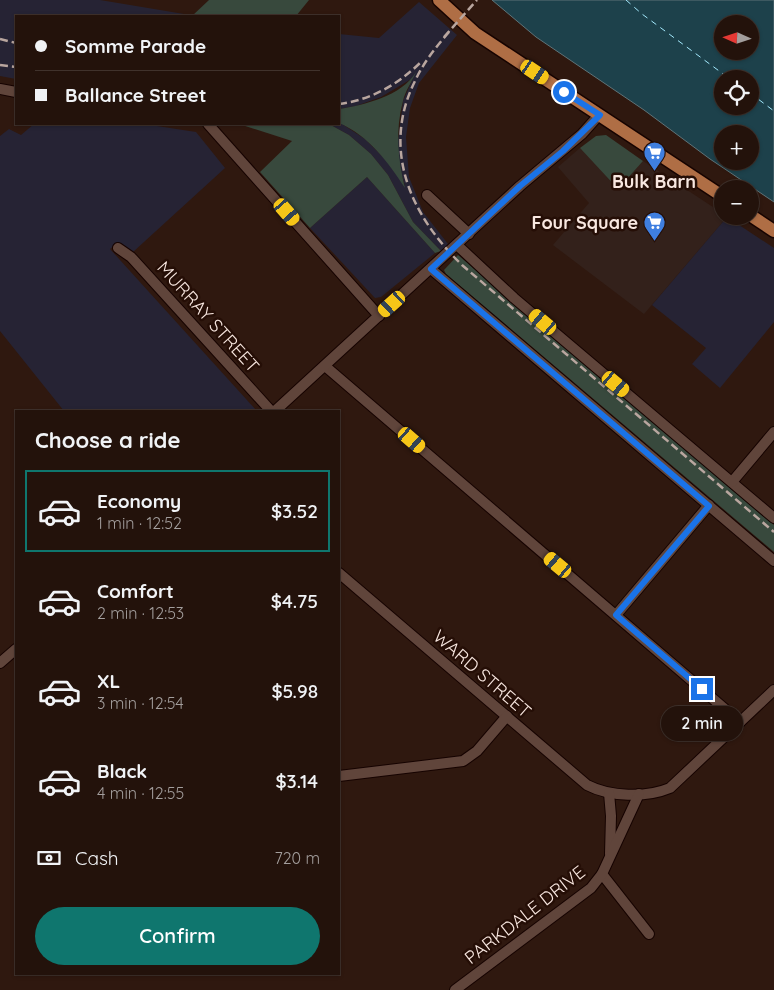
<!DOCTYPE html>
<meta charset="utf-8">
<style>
body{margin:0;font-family:Quicksand,sans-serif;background:#2f2019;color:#f1f3f6;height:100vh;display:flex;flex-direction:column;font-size:19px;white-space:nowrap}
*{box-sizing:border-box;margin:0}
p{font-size:16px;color:#a39e9d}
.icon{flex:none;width:28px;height:28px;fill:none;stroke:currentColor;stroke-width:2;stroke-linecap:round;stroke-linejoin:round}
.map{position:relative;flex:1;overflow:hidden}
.side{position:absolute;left:15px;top:410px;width:325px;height:565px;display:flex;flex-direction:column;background:#23120b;border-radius:0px;box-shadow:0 1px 4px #0004,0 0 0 1px #40322c}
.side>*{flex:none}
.guide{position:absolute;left:15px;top:15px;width:325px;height:110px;border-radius:0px;box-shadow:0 1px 4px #0004,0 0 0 1px #40322c;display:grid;align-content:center;height:110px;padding:0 20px;background:#23120b}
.needle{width:32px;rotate:273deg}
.fabs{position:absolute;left:714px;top:15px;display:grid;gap:10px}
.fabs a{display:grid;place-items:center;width:45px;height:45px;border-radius:50%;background:#23120b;box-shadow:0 1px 4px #0004,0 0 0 1px #40322c;font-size:25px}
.end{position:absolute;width:22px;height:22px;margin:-11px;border:6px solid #1a73e8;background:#fff;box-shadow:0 0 0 2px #fff}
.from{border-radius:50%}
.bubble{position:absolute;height:35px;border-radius:18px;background:#23120b;box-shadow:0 1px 4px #0004,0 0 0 1px #40322c;font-size:16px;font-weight:600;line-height:35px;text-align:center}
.car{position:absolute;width:15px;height:30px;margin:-15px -8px;border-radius:6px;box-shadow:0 0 4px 1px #0007;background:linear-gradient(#f5c518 24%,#345 0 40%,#f5c518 0 76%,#345 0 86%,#f5c518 0)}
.guide b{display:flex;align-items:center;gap:18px;height:48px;font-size:19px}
.guide b+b{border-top:1px solid #40322c}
.guide i{width:12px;height:12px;background:#f1f3f6}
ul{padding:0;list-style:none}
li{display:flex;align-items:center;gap:15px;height:82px;margin:0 10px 8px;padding:0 10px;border:2px solid transparent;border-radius:0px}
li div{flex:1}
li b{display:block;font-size:19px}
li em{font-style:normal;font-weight:600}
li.on{border-color:#0f766e}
li>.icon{width:45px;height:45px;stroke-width:1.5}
h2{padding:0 20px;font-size:22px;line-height:60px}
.pay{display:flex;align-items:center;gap:12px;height:55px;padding:0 20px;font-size:19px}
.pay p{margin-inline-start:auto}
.action{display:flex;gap:10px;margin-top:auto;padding:10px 20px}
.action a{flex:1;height:58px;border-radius:30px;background:#0f766e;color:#fff;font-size:20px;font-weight:600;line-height:58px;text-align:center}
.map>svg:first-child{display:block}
.commercial{fill:#33211b}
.industrial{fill:#262334}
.green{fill:#38493d}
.water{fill:#1d414b;stroke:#5f7378;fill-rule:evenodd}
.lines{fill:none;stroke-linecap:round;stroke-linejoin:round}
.ferry{stroke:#a4eafe;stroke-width:1;stroke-dasharray:6 5;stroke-linecap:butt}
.minor-casing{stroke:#160300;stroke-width:12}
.major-casing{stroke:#160300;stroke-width:15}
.minor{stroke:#60453b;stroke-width:10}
.major{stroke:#af6e45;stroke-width:12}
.rail{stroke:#b9a69f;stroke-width:2.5;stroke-dasharray:8 4;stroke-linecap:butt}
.route{stroke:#1a73e8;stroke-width:6}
.labels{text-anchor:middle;stroke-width:5;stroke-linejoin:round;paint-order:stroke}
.poi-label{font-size:18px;font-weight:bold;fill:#f8e7e0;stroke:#250e06}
.street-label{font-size:18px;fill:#f8e7e0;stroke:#250e06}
</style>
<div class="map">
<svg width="774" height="990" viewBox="0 0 774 990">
<rect width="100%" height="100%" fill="#2f180f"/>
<polygon class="commercial" points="580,148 618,189 643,161 722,213 722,216 727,217 644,314 553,245 589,203 558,167"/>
<g class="industrial">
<polygon points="0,0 100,0 196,16 16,16 16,79 0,76"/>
<polygon points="419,2 457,35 419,83 410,108 406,137 409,177 423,212 448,244 441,251 413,222 388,175 371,154 349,135 329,124 342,124 365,139 388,162 405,186 398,164 398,141 403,101 413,78 381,97 356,106 339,109 339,34 379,38"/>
<polygon points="34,124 144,124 196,132 225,168 133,252 115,245 110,249 257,411 64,411 0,331 0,136 9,129 21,135"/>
<polygon points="367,177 435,253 381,297 375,298 310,228"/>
<polygon points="727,217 774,248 774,322 720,388 692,364 706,348 652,305"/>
</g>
<g class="green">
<polygon points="209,0 309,0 296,16 192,16"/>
<path d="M416,72c-4,10 -11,19 -13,29 -8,29 -5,59 2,87 -17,-26 -36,-52 -66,-65v-14c25,-4 63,-13 77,-37z"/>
<polygon points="239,124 329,124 349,135 371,154 388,175 413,222 441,251 435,253 367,177 310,228 260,172 292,141"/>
<polygon points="606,135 643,161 618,189 580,148 596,136"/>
<polygon points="458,255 774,525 774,552 446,274 444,270"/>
</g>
<path class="water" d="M492,0h282v202l-64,-43 -66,-49 -108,-73zM722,24h28v27h-28zM722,79h28v27h-28zM722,134h28v27h-28z"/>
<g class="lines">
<g class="ferry">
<polyline points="626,0 642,14 730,79"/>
<polyline points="750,93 774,111"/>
</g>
<defs>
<g id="minor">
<polyline points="0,89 16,92"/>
<polyline points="208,124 379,316"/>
<polyline points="427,195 469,234"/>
<polyline points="457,245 514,298 774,518"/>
<polyline points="118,248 131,257 271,411"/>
<polyline points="431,269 774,561"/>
<polyline points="325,366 740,722"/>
<polyline points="275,411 520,186 582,134 599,115"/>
<polyline points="732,482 774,432"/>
<path d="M339,573l248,212c23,12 59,13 83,3l104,-98"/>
<polyline points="616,615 709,505"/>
<polyline points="0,663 16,649"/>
<polyline points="339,776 463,761 477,751 507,716"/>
<polyline points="609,793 611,816 610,854"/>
<polyline points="602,874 649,934"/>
<polyline points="455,990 591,888 602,874 639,794"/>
</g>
<g id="major">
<polyline points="439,0 475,33 722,196"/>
<polyline points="750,215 774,231"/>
</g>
</defs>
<use href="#minor" class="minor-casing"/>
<use href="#major" class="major-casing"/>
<use href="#minor" class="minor"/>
<use href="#major" class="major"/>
<g class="rail">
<path d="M449,32c-13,15 -25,30 -33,47 -36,70 -5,137 46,186l312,267"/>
<polyline points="444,37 477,0"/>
<polyline points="0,39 16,43"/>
<polyline points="0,65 16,67"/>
<path d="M339,104c32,-4 60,-20 83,-43"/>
</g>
</g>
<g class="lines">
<polyline class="route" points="564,92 600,115 563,151 520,186 431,269 709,506 616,615 702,689"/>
</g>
<defs>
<symbol id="supermarket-pin" viewBox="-11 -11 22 30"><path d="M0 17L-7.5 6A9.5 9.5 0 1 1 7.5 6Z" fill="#3f7fe0" stroke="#250e06"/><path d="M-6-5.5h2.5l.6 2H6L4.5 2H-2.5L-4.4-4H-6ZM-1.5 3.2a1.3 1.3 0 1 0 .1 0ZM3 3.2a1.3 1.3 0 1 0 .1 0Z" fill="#fff"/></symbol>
</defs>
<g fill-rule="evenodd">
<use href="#supermarket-pin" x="642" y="140" width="25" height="34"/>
<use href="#supermarket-pin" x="642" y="210" width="25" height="34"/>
</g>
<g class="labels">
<g class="poi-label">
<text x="654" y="188">Bulk Barn</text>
<text x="638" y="229" text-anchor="end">Four Square</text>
</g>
<g class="street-label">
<text transform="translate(208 317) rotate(48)" y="6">MURRAY STREET</text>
<text transform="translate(482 674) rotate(41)" y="6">WARD STREET</text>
<text transform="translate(525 915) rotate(-38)" y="6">PARKDALE DRIVE</text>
</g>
</g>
</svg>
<div class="fabs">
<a><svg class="needle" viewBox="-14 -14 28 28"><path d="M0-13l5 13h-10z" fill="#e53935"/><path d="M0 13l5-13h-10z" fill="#a39e9d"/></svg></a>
<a><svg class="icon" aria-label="locate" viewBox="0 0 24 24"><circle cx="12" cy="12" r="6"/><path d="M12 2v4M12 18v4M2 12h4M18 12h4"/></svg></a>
<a>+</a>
<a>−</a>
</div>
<i class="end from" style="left:564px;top:92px"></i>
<i class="end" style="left:702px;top:689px"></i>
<div class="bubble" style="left:661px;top:706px;width:82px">2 min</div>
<i class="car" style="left:535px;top:72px;rotate:124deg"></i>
<i class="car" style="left:287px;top:212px;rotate:139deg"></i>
<i class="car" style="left:392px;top:304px;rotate:228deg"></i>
<i class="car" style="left:543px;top:322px;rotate:310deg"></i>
<i class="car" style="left:616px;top:384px;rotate:130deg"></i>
<i class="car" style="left:412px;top:440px;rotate:131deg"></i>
<i class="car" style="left:558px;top:565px;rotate:310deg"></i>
<div class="guide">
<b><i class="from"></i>Somme Parade</b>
<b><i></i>Ballance Street</b>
</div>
<section class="side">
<h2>Choose a ride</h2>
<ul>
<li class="on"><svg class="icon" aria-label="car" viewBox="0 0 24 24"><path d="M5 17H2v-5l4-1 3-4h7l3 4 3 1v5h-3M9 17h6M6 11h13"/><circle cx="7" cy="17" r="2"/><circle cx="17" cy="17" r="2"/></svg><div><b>Economy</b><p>1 min · 12:52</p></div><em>$3.52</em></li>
<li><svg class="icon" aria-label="car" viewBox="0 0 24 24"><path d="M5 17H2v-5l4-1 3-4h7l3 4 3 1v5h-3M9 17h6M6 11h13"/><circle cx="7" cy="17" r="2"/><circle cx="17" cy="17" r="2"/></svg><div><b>Comfort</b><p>2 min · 12:53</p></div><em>$4.75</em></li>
<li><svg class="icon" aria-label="car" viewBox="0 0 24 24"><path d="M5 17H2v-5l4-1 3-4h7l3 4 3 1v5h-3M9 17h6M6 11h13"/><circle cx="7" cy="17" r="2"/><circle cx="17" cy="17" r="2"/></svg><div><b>XL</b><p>3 min · 12:54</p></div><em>$5.98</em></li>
<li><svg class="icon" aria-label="car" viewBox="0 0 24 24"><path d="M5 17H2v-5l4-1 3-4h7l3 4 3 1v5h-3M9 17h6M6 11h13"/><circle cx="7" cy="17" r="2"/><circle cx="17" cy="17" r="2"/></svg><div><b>Black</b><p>4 min · 12:55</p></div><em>$3.14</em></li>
</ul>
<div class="pay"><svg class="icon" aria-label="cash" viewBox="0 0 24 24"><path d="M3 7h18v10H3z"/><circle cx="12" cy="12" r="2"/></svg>Cash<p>720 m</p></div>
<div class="action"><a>Confirm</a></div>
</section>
</div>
